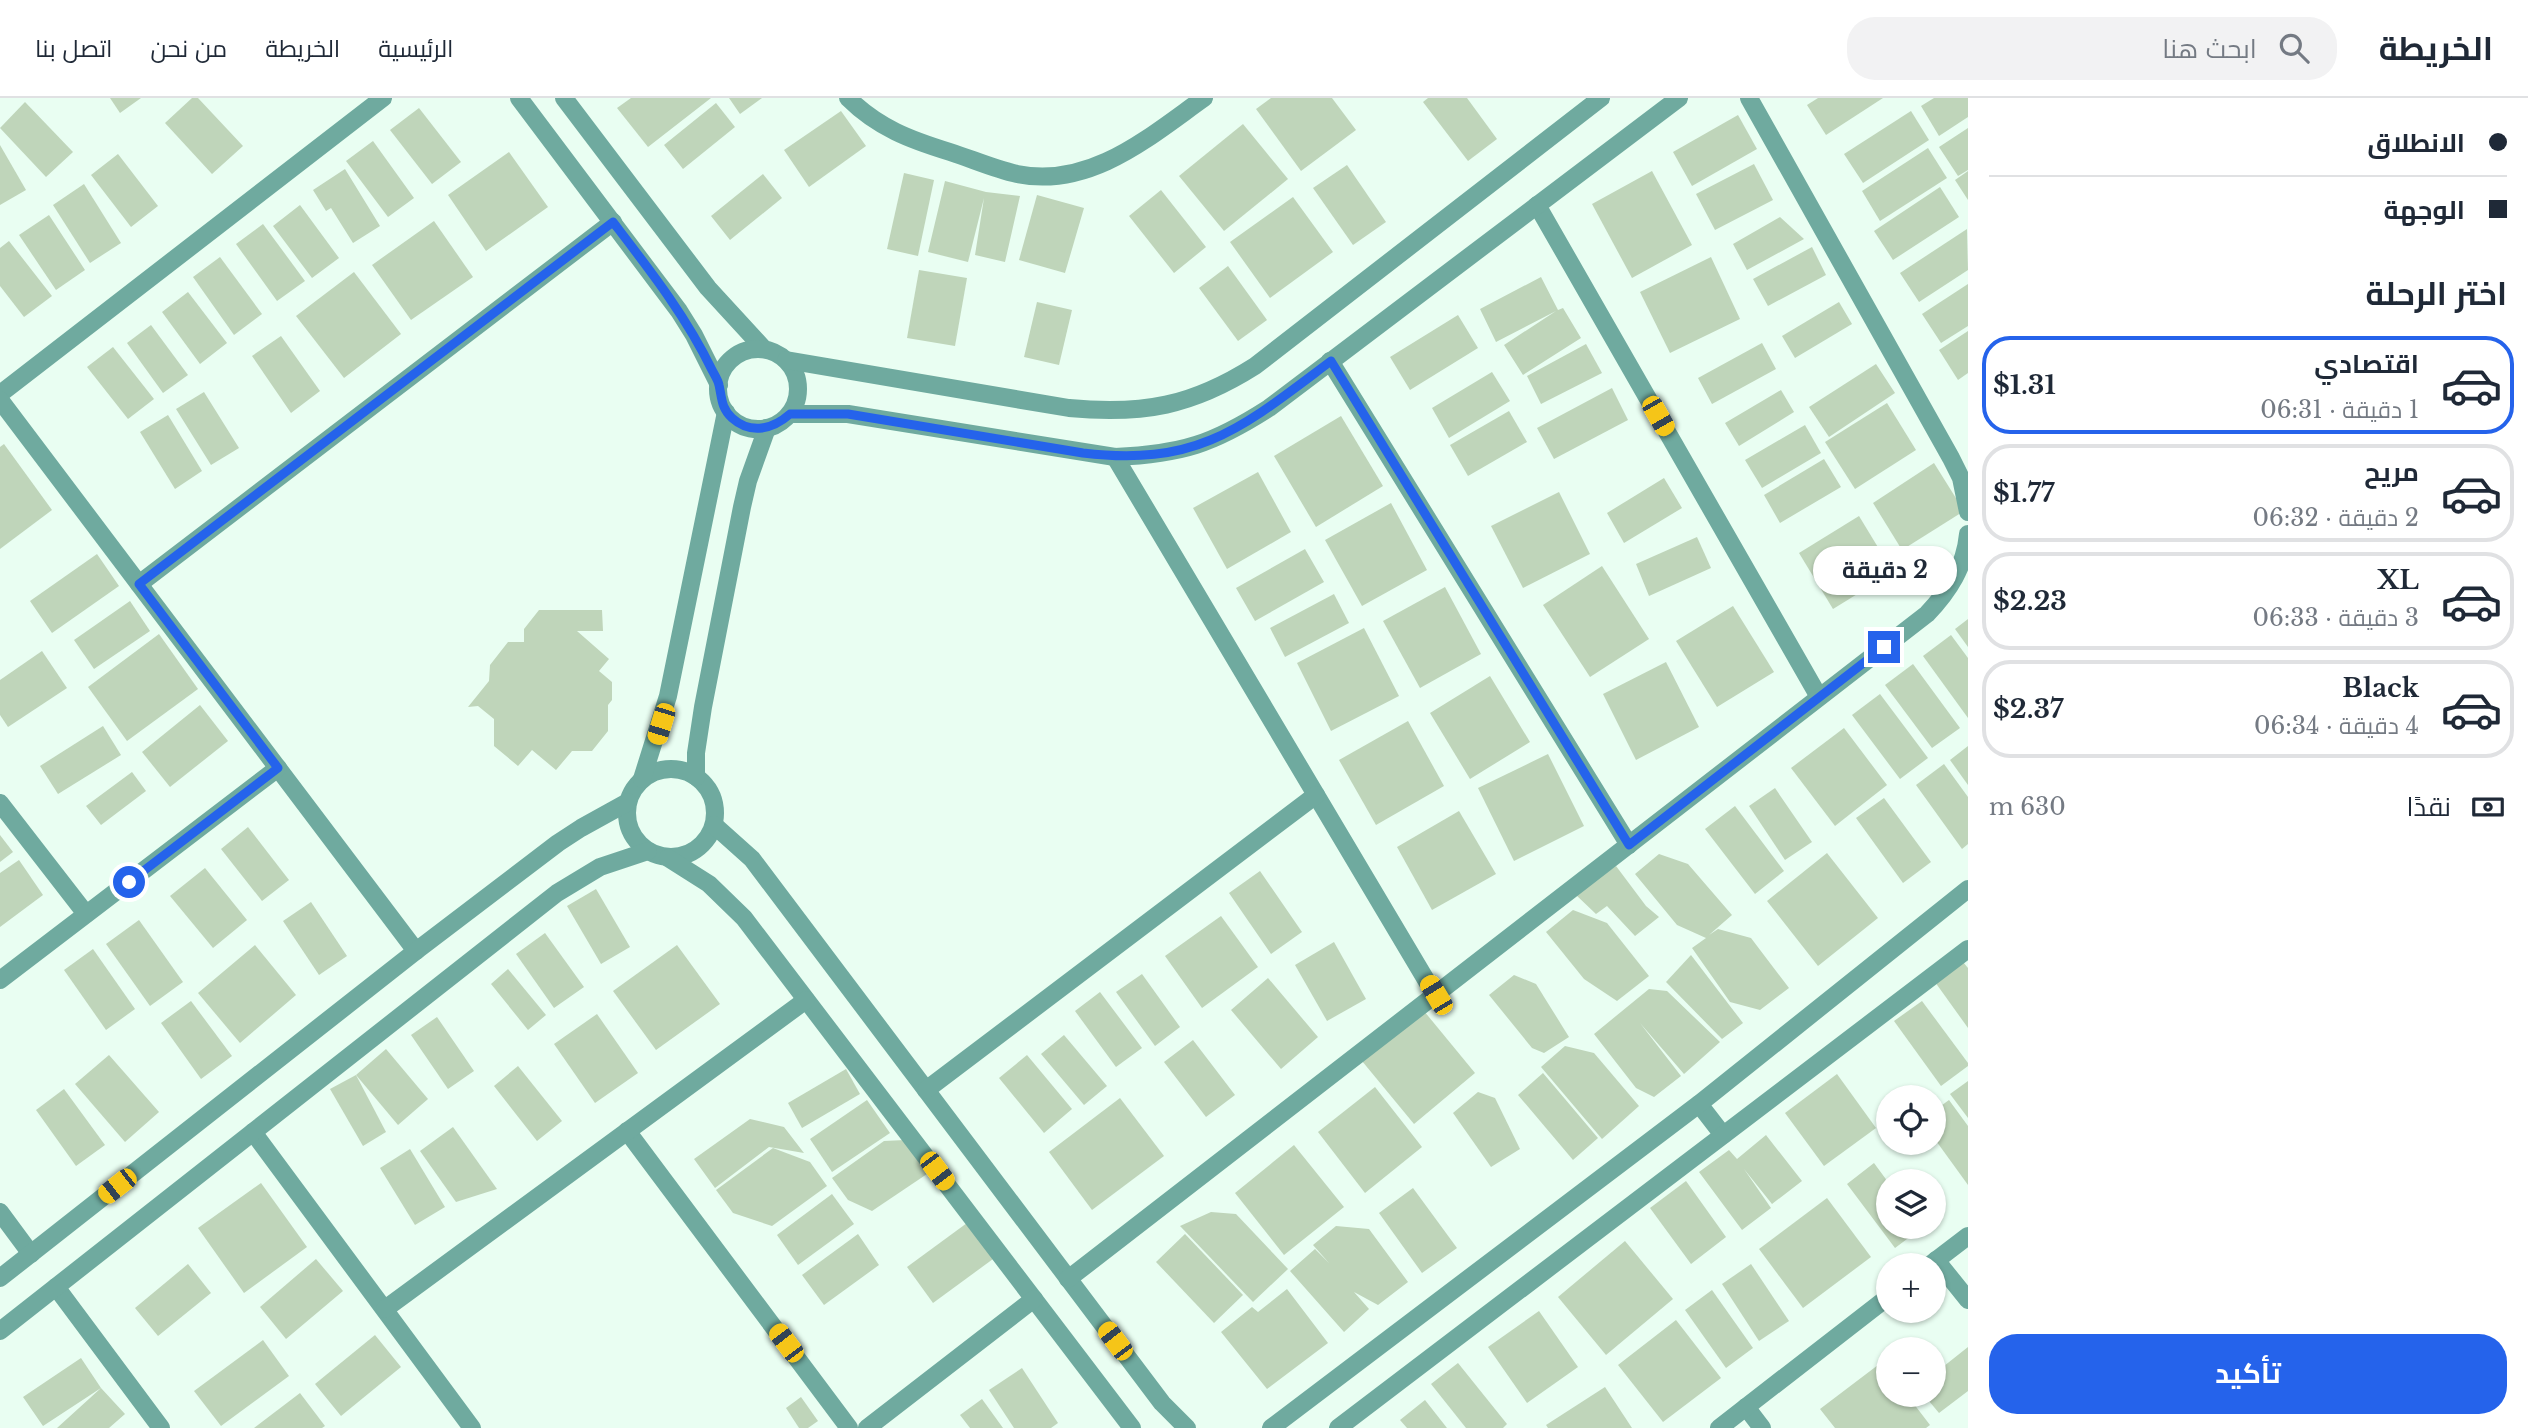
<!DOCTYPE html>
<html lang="ar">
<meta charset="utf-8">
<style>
body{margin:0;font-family:"Libre Baskerville",Cairo,serif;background:#f2f2f3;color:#1f2937;direction:rtl;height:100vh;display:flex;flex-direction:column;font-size:26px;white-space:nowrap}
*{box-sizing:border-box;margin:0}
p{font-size:23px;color:#747a83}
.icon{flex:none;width:38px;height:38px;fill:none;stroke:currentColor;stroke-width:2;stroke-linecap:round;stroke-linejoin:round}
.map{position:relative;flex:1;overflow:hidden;direction:ltr}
.panel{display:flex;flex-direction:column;background:#fff;width:560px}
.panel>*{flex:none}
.top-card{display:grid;align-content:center;height:154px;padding:0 21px;background:#fff}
.controls{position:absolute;left:1876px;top:987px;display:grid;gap:14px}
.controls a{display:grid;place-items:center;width:70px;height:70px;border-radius:50%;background:#fff;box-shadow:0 2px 5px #0004;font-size:35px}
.end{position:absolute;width:32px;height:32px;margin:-16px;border:9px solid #2563eb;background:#fff;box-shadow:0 0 0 4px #fff}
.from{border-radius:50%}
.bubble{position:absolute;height:49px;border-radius:24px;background:#fff;box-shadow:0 2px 5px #0004;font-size:23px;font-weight:700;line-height:49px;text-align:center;direction:rtl}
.car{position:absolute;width:21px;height:42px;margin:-21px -10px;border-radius:9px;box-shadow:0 0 5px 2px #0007;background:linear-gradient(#f5c518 24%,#345 0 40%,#f5c518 0 76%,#345 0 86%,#f5c518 0)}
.top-card b{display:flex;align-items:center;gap:24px;height:66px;font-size:26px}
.top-card b+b{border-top:2px solid #e0e1e3}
.top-card i{width:18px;height:18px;background:#1f2937}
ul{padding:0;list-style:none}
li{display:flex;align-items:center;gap:21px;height:98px;margin:0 14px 10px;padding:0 7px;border:4px solid #e0e1e3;border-radius:28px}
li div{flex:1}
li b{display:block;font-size:26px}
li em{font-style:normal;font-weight:700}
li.current{border-color:#2563eb}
li>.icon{width:63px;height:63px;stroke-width:1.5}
h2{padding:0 21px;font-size:32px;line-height:84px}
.pay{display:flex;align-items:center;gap:18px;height:77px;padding:0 21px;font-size:26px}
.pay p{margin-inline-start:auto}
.button{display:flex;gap:14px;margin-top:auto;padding:14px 21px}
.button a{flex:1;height:80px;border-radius:28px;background:#2563eb;color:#fff;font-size:28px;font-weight:700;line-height:80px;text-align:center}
header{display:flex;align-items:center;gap:42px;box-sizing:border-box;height:98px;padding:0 35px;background:#fff;border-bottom:2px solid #e0e1e3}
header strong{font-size:33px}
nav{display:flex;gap:38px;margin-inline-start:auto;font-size:24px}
.search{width:490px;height:63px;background:#f2f2f3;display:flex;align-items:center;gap:18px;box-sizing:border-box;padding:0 24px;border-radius:28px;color:#747a83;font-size:26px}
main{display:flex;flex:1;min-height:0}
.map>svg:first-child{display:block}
.building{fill:#bfd5ba}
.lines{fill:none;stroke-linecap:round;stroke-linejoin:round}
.minor{stroke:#6faa9f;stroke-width:18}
.route{stroke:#2563eb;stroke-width:9}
</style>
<header>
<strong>الخريطة</strong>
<div class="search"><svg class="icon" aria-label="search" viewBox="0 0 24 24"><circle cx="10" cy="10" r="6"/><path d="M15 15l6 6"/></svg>ابحث هنا</div>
<nav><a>الرئيسية</a><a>الخريطة</a><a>من نحن</a><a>اتصل بنا</a></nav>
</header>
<main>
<section class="panel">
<div class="top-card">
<b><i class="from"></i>الانطلاق</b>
<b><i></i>الوجهة</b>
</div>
<h2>اختر الرحلة</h2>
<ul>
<li class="current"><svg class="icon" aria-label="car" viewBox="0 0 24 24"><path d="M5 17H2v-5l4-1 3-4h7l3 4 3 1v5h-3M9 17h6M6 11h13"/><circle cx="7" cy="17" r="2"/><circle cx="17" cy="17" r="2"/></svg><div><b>اقتصادي</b><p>1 دقيقة · 06:31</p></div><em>$1.31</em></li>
<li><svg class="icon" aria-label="car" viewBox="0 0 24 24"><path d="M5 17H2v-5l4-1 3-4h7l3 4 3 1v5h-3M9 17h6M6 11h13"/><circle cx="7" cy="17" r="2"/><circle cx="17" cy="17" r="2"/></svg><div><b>مريح</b><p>2 دقيقة · 06:32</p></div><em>$1.77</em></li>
<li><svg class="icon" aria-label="car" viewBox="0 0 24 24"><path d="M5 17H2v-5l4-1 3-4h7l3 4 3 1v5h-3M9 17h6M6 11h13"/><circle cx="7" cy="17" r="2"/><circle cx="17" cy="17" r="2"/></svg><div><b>XL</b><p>3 دقيقة · 06:33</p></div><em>$2.23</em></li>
<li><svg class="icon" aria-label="car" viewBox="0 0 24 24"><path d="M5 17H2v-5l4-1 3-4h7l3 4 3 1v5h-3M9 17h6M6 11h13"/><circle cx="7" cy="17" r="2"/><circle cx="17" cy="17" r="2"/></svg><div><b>Black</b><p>4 دقيقة · 06:34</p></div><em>$2.37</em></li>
</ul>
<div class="pay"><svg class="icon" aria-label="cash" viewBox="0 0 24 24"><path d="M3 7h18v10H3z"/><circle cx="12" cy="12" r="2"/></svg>نقدًا<p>630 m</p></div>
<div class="button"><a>تأكيد</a></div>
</section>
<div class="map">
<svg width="1968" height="1330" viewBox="0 0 1968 1330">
<rect width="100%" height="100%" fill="#e9fef2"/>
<g class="building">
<polygon points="110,0 141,0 120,15"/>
<polygon points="192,0 198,0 243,48 212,76 165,25"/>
<polygon points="631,0 711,0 648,49 617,10"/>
<polygon points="729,0 762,0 740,16"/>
<polygon points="1271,0 1332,0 1356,32 1301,73 1256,11"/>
<polygon points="1428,0 1467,0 1497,41 1468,63 1423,4"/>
<polygon points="1818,0 1883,0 1826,37 1807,7"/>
<polygon points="1934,0 1968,0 1968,19 1939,38 1921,8"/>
<polygon points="25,4 73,54 46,79 0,30"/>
<polygon points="716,5 735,29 683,71 664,47"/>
<polygon points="419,10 461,64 432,86 390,32"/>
<polygon points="841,13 866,48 809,89 784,52"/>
<polygon points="1911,13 1929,42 1863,85 1844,56"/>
<polygon points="1738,17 1757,51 1692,88 1673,54"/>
<polygon points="1243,26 1288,81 1224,133 1179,78"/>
<polygon points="1968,30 1968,72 1958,78 1939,49"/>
<polygon points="373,43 414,100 388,119 346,63"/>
<polygon points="0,47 26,92 0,107"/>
<polygon points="1928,50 1947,80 1880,123 1862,93"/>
<polygon points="509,54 548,109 486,153 448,97"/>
<polygon points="118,56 158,108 131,129 91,77"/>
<polygon points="1754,66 1773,102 1715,132 1696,96"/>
<polygon points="1347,67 1386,124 1353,147 1313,90"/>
<polygon points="345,71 380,128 353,145 331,110 326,113 313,92"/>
<polygon points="1652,73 1692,147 1632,180 1592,106"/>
<polygon points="1968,73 1968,102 1955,82"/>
<polygon points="904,75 934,82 918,158 887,151"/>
<polygon points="763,76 782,100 730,142 711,118"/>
<polygon points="945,83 986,94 1020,98 1005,164 975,157 984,100 968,164 928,154"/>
<polygon points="84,86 121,145 90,165 53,107"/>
<polygon points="1940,89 1959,119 1893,162 1874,133"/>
<polygon points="1161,92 1206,149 1174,175 1129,118"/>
<polygon points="1037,97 1084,110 1065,175 1019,162"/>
<polygon points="1293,99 1333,154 1270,200 1230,144"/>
<polygon points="300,107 339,160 312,180 273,128"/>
<polygon points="49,117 85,172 56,192 19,137"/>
<polygon points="1780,119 1804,141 1747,172 1733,146"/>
<polygon points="434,123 473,179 411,222 372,167"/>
<polygon points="263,126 305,183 277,203 236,146"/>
<polygon points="1967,131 1968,172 1919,204 1900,175"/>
<polygon points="9,143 52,198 24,219 0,188 0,150"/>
<polygon points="1812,149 1826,177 1768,208 1753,181"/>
<polygon points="220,159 262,216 234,237 193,179"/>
<polygon points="1711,159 1740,221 1670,255 1640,194"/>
<polygon points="1228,168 1267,222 1238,243 1199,190"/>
<polygon points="919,172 967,180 955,248 907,240"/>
<polygon points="354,174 401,236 344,280 296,218"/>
<polygon points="1541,179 1558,212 1563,210 1581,240 1523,277 1504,247 1556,213 1496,244 1480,211"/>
<polygon points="1968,186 1968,228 1941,245 1922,216"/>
<polygon points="188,194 227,245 200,266 162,214"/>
<polygon points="1037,204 1072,212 1059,267 1024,259"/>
<polygon points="1839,204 1852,226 1795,260 1782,238"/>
<polygon points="1458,217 1478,250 1410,292 1390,259"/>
<polygon points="151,227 188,277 163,295 127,245"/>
<polygon points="1968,233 1968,275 1958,282 1939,252"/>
<polygon points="281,238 320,293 291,315 252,258"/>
<polygon points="1762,245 1776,271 1712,306 1698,280"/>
<polygon points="1586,246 1602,275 1541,306 1527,278"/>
<polygon points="113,249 154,301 128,321 87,269"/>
<polygon points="1876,266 1895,295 1829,339 1809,309"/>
<polygon points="1492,274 1510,303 1449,340 1432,310"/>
<polygon points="1612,290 1628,322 1554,361 1537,330"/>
<polygon points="1781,292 1794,314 1739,348 1725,325"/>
<polygon points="204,294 239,350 211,367 176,311"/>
<polygon points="1887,305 1916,352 1855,391 1825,344"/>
<polygon points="1509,313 1527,344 1468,378 1450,347"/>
<polygon points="168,317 202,373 175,391 140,334"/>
<polygon points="1341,318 1383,388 1316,429 1274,358"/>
<polygon points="1805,327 1821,355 1762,390 1745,362"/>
<polygon points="4,346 52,412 0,451 0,349"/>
<polygon points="1824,361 1841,389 1780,425 1764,397"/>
<polygon points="1934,365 1964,413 1902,452 1873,405"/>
<polygon points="1258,374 1291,434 1227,471 1193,410"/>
<polygon points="1664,380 1682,410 1624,445 1607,415"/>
<polygon points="1559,394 1590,456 1523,490 1491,428"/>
<polygon points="1391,405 1427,472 1362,508 1325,442"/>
<polygon points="1859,418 1893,474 1833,511 1799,455"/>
<polygon points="1697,439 1711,470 1649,498 1636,466"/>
<polygon points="1305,451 1324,484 1255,523 1236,490"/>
<polygon points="97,456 119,488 52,535 30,503"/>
<polygon points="1602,468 1649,541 1590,579 1543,507"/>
<polygon points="1445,489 1481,556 1420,590 1383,523"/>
<polygon points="1334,496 1349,525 1285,559 1270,530"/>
<polygon points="130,503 150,533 94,571 74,542"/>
<polygon points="1733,508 1774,574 1717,609 1676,543"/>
<polygon points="539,512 602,512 603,533 577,533 609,561 599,573 612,584 612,602 608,607 608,633 592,653 572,653 556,672 532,652 518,668 494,648 494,621 478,608 468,609 489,583 490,567 508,544 524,544 524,531"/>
<polygon points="1968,521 1968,549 1955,531"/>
<polygon points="1364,530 1399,598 1331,633 1297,565"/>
<polygon points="159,536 198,591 127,643 88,589"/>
<polygon points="1951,537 1968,560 1968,620 1923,558"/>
<polygon points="42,553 67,590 8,629 0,617 0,582"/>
<polygon points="1666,564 1699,629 1636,662 1603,596"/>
<polygon points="1913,566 1960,630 1932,650 1885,587"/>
<polygon points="1490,578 1530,644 1470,681 1430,615"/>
<polygon points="1880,596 1928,660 1900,681 1852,617"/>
<polygon points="200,607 228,643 170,689 142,654"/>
<polygon points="1408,623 1444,688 1376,727 1339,662"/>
<polygon points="103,628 121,657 58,696 40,668"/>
<polygon points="1844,630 1887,687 1835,728 1791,670"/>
<polygon points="1968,648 1968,687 1950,662"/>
<polygon points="1548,656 1584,728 1514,763 1478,690"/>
<polygon points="1944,666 1968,699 1968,746 1962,751 1916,687"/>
<polygon points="132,674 146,693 101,727 86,708"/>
<polygon points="1775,690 1812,744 1785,762 1749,708"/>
<polygon points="1884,700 1931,764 1903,785 1856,720"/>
<polygon points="1735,708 1784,773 1755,796 1705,731"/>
<polygon points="1459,713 1496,776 1432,812 1397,749"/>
<polygon points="248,729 289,782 262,803 221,751"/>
<polygon points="0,737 13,754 0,764"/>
<polygon points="1827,755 1878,820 1818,868 1767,803"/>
<polygon points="1659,756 1688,766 1732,817 1709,837 1718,831 1751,840 1789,890 1760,912 1730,904 1692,850 1706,840 1677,827 1635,776"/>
<polygon points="19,762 43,797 0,829 0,775"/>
<polygon points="1616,768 1646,808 1659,819 1635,838 1607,808 1596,816 1575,796"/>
<polygon points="205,770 247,822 213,850 170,798"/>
<polygon points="1260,773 1302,834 1271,856 1229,795"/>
<polygon points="596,791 630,849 601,866 567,808"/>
<polygon points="311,804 347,858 319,877 283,823"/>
<polygon points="1573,812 1607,825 1649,878 1617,903 1584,881 1546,834"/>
<polygon points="1221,818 1258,869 1202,910 1165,858"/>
<polygon points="139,822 183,884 150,908 106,846"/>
<polygon points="545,835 584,889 554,910 516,856"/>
<polygon points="1334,844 1366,901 1327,923 1295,867"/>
<polygon points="255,847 296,897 240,945 198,895"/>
<polygon points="677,847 720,906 656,952 613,893"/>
<polygon points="93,851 135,911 106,932 64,872"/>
<polygon points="1691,857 1743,925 1722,941 1666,884"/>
<polygon points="1963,864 1968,870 1968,930 1935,884"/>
<polygon points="508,871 546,917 528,932 491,886"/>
<polygon points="1142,876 1180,929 1155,948 1116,894"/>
<polygon points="1514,877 1536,886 1569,939 1544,955 1532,950 1489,897"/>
<polygon points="1268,880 1318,939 1281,971 1231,912"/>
<polygon points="1649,891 1667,893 1720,944 1684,976 1640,925 1681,978 1654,999 1636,990 1594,936"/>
<polygon points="1100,894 1142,950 1116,969 1075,913"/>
<polygon points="191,903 232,958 201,981 161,925"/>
<polygon points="1922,903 1968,965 1968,968 1941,988 1894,923"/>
<polygon points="1424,913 1475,975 1414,1026 1362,963"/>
<polygon points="597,916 638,975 595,1005 554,946"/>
<polygon points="437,919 474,973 448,991 411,937"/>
<polygon points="1064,937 1107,988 1084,1007 1041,956"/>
<polygon points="1193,942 1235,997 1206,1019 1164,964"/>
<polygon points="1565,948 1594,955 1639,1008 1602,1041 1541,969"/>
<polygon points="386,951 428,1001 398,1027 356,977"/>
<polygon points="109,957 159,1014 125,1044 75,986"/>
<polygon points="1027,957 1072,1011 1044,1035 999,980"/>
<polygon points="518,968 562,1023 537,1043 494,988"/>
<polygon points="846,971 860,996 802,1030 788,1005"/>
<polygon points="1543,975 1598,1040 1573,1062 1518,997"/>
<polygon points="1837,976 1876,1030 1824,1068 1785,1015"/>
<polygon points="356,977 386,1034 363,1048 330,991"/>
<polygon points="1968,983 1968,1020 1950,996"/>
<polygon points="1375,989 1422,1049 1365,1095 1318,1034"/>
<polygon points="64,991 105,1047 76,1068 36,1012"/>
<polygon points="1478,994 1495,1000 1520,1051 1491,1069 1453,1015"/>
<polygon points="1120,1000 1164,1058 1092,1112 1049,1054"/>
<polygon points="867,1002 890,1035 832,1074 810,1041"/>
<polygon points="1949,1002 1968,1028 1968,1087 1934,1040 1934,1013"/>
<polygon points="750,1021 784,1029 804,1055 769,1049 715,1090 694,1061"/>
<polygon points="453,1029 497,1091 456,1104 420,1053"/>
<polygon points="1766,1037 1802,1083 1772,1106 1744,1071 1771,1110 1742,1132 1699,1074 1729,1052 1737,1061"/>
<polygon points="905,1042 927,1076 872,1113 848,1102 832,1080 884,1043"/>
<polygon points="1294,1047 1344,1109 1284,1157 1235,1095"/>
<polygon points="773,1050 810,1064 827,1088 772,1128 733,1115 716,1092"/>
<polygon points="410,1051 445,1109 415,1127 380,1070"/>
<polygon points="1874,1065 1888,1084 1888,1129 1923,1129 1895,1150 1847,1086"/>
<polygon points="1686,1083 1726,1139 1691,1166 1650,1110"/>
<polygon points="261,1085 307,1149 244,1195 198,1130"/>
<polygon points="1413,1090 1457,1150 1422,1175 1379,1115"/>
<polygon points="832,1096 854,1126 798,1167 777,1137"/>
<polygon points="1827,1100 1871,1159 1803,1210 1759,1151"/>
<polygon points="1211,1114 1236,1116 1288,1171 1253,1204 1180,1128"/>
<polygon points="967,1125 993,1161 933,1205 907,1169"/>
<polygon points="1336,1128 1369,1131 1408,1184 1378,1207 1354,1194 1369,1211 1344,1234 1290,1173 1315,1151 1329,1165 1313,1147"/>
<polygon points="858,1136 879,1167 824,1207 802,1177"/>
<polygon points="1185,1136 1243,1197 1214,1225 1156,1164"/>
<polygon points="1625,1143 1673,1201 1606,1257 1558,1199"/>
<polygon points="316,1161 343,1193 286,1241 260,1209"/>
<polygon points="188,1166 211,1195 158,1238 135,1210"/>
<polygon points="1751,1166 1789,1223 1759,1243 1722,1186"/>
<polygon points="1287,1191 1328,1245 1267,1291 1221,1234 1252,1209 1258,1214"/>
<polygon points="1712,1192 1753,1250 1726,1270 1685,1212"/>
<polygon points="1539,1213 1578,1269 1527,1305 1488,1249"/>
<polygon points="1676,1222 1721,1280 1663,1324 1618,1267"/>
<polygon points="375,1237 401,1269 341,1318 315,1286"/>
<polygon points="263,1242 289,1278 221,1328 194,1293"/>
<polygon points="1968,1249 1968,1293 1939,1315 1924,1297 1934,1297 1934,1276"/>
<polygon points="81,1260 101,1290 125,1316 109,1330 57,1330 101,1290 43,1328 23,1299"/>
<polygon points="1882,1264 1888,1272 1888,1297 1907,1297 1930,1327 1926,1330 1835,1330 1820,1311"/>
<polygon points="1458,1265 1507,1326 1503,1330 1466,1330 1431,1286"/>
<polygon points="1022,1270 1058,1325 1051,1330 1014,1330 989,1292"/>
<polygon points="1605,1289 1632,1330 1548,1330 1546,1327"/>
<polygon points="300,1295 325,1328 322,1330 254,1330"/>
<polygon points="801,1299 818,1323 808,1330 799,1330 786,1310"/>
<polygon points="982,1301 1003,1330 970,1330 960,1317"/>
<polygon points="1425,1302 1447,1330 1407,1330 1400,1322"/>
</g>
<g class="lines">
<g class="minor">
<polyline points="519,0 679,213 694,237 719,287"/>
<polyline points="564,0 708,190 764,251"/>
<path d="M848,0c30,30 63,42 102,54 22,7 44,17 67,22 73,15 132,-37 187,-76"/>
<polyline points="1749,0 1951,360 1961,380 1968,414"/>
<polyline points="1537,107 1819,599"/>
<circle cx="758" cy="291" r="40"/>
<path d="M786,262l283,48c74,7 123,-2 186,-42l346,-268"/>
<polyline points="1330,263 1629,747"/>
<polyline points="0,296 383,0"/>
<polyline points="0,302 416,853"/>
<path d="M790,316h58l267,43c67,-3 98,-13 154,-49l410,-310"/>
<polyline points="1115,359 1435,897"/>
<polyline points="139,486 613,124"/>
<circle cx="671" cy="715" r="44"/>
<polyline points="696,679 696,655 703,609 742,409 748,383 767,330"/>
<polyline points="642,681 668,598 726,314"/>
<polyline points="0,705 86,816"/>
<polyline points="714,727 752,761 1162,1305 1187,1330"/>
<polyline points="668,760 709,786 744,820 1132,1330"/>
<polyline points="0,882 278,670"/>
<polyline points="926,992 1316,697"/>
<polyline points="1699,1006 1723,1037"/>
<polyline points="627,1033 849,1330"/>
<polyline points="253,1034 472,1330"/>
<polyline points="0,1114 31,1156"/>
<polyline points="1936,1162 1968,1202"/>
<polyline points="1930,1167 1968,1138"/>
<polyline points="0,1180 416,853 558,745 581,730 628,704"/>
<path d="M1068,1181l859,-665c22,-23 38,-48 41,-80"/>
<polyline points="56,1189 161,1330"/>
<polyline points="385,1211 806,902"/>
<polyline points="0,1233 557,795 600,769 648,753"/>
<polyline points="1746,1309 1762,1330"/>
<polyline points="867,1330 1034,1201"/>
<polyline points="1271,1330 1699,1006 1968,791"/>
<polyline points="1338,1330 1968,851"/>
<polyline points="1719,1330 1888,1199"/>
</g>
</g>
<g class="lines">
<path class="route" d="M129,784l149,-114 -139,-184 474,-362c36,47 73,94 99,148 2,4 6,10 7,15 3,13 2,23 13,33 19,17 41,11 58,-4h58l235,39c116,14 160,-26 248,-92l298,484 255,-198"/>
</g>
</svg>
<div class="controls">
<a><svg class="icon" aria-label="locate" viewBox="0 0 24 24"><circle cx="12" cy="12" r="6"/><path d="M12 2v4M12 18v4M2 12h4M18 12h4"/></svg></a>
<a><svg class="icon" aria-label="layers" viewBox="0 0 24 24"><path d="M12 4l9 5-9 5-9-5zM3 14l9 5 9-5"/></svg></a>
<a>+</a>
<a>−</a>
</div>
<i class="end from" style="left:129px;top:784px"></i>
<i class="end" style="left:1884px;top:549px"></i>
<div class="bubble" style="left:1813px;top:448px;width:144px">2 دقيقة</div>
<i class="car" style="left:1658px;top:318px;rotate:150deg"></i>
<i class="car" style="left:661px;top:626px;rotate:197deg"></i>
<i class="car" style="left:1436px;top:897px;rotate:329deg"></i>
<i class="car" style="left:937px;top:1073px;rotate:143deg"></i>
<i class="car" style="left:117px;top:1088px;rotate:232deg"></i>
<i class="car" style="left:1115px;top:1243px;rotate:323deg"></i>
<i class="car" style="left:786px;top:1245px;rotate:323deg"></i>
</div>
</main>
